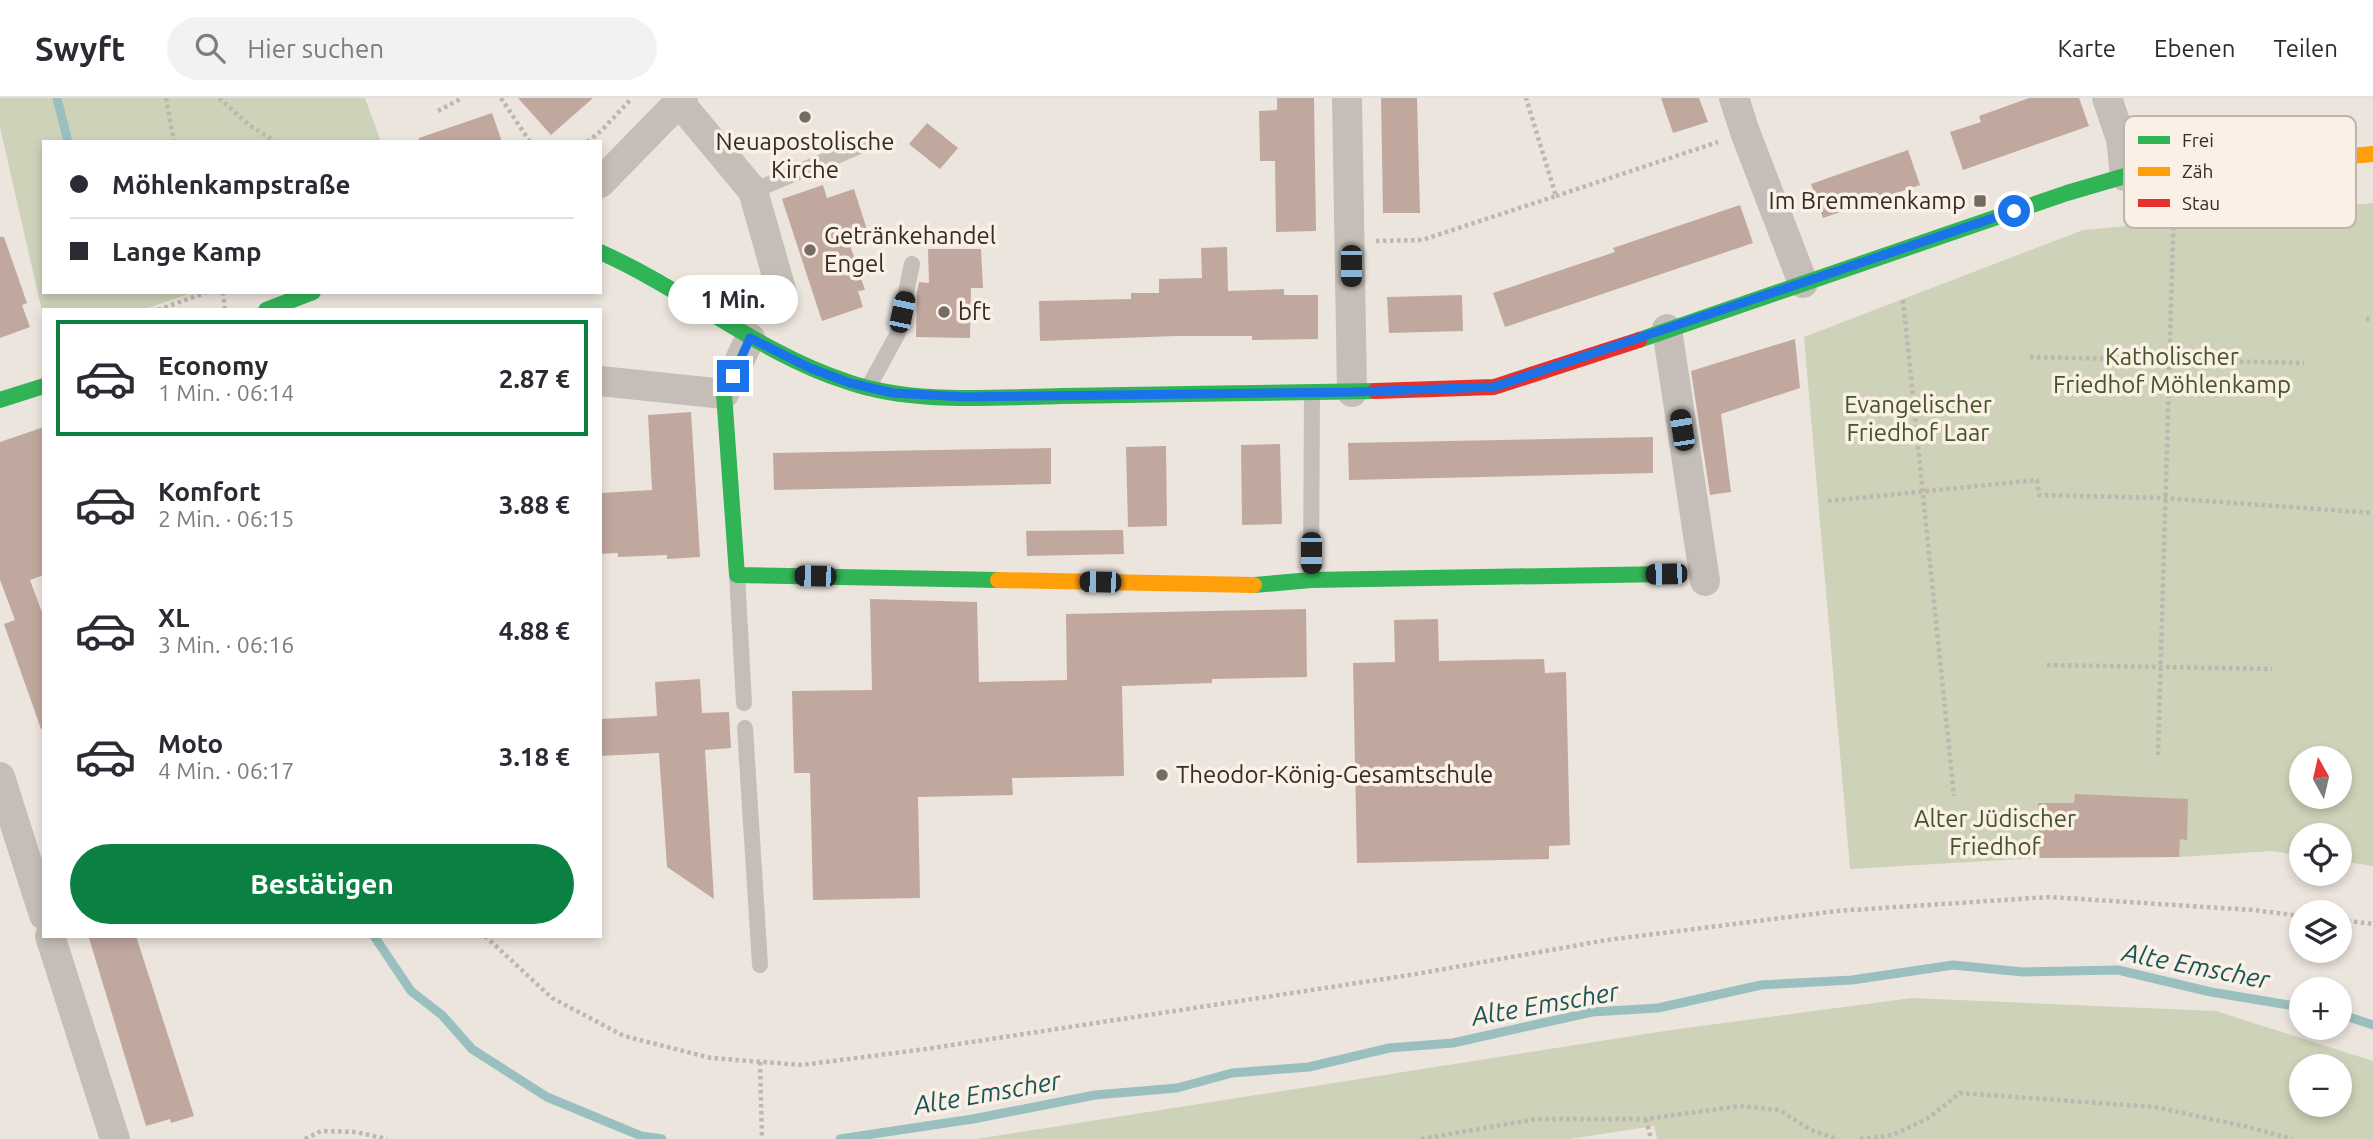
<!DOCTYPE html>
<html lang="de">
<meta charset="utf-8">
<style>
body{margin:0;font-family:Ubuntu,sans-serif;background:#f2f2f3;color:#2b2b33;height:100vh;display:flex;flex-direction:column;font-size:26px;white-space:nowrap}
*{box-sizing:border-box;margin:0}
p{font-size:23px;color:#7c7c81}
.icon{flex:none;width:38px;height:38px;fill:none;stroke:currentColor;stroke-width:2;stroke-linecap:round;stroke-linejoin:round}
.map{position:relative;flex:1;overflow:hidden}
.sheet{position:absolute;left:42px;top:210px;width:560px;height:630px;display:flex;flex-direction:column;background:#fff;border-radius:0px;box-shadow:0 4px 10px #0003}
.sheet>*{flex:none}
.guide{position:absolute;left:42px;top:42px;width:560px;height:154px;border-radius:0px;box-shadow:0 4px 10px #0003;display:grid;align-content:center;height:154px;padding:0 28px;background:#fff}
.needle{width:46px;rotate:352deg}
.fabs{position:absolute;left:2289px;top:648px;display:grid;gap:14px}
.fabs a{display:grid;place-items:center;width:63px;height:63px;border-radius:50%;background:#fff;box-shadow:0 4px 10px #0003;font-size:35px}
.end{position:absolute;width:32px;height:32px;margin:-16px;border:9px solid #1a73e8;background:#fff;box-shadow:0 0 0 4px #fff}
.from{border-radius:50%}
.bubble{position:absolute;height:49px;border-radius:24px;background:#fff;box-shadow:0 4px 10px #0003;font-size:23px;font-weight:700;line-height:49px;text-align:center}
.car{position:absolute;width:21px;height:42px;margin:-21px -10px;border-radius:9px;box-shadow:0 0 5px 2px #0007;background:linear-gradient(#222 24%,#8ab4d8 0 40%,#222 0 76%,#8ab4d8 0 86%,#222 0)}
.guide b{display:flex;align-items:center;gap:24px;height:66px;font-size:26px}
.guide b+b{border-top:2px solid #e1e1e2}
.guide i{width:18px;height:18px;background:#2b2b33}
ul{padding:12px 0 0;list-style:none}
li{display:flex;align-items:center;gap:21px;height:116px;margin:0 14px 10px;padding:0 14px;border:4px solid transparent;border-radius:0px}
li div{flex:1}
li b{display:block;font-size:26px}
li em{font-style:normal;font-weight:700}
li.selected{border-color:#0b8043}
li>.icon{width:63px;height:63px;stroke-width:1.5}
.cta{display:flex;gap:14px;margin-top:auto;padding:14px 28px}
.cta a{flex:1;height:80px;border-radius:42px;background:#0b8043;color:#fff;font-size:28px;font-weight:700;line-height:80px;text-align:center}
header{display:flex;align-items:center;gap:42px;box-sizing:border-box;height:98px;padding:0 35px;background:#fff;border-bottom:2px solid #e1e1e2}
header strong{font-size:33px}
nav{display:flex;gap:38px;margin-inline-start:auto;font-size:24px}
.search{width:490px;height:63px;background:#f2f2f3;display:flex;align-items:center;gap:18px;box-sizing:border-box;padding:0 24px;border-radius:38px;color:#7c7c81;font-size:26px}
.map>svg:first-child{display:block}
.green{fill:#cdd2b8;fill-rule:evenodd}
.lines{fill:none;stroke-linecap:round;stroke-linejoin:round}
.stream{stroke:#99bfbe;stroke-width:9}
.building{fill:#c1a89f}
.path{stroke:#beb6b0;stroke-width:4.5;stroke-dasharray:3.5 3.5;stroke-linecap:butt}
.lane{stroke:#c5beb8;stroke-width:16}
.street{stroke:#c5beb8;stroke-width:30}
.fast{stroke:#30b455;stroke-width:16}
.slow{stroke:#ff9f0a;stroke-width:16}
.jam{stroke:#e5322d;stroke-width:16}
.route{stroke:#1a73e8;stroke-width:9}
.poi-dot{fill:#766c66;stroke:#faf0e5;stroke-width:2.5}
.labels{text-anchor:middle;stroke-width:7;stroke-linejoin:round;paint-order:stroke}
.poi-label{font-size:24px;fill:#362b26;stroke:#faf0e5;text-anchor:start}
.park-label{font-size:24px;fill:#455529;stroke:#faf0e5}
.water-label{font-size:26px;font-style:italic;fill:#1a5659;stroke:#faf0e5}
.key{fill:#faf0e5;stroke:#bfb5ac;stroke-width:2}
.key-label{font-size:19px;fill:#362b26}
</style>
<header>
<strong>Swyft</strong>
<div class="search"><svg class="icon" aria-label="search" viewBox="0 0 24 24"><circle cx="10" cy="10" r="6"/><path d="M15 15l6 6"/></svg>Hier suchen</div>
<nav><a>Karte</a><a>Ebenen</a><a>Teilen</a></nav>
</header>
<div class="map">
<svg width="2373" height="1041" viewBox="0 0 2373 1041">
<rect width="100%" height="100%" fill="#ece5de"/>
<g class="green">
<polygon points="0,0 365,0 381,44 44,44 44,194 194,194 142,212 44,212 44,222 0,29"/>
<path d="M2373,105v663l-33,-5v-26h-39v21l-29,-5 -93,6 -139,1 -190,11 -46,-532 279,-107zM2301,660h39v38h-39z"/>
<path d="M1912,900l304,13 157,50v78h-716l-3,-13 -85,13h-593l695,-109zM2301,968h39v38h-39z"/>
</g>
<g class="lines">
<g class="stream">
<polyline points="57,0 68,44"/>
<polyline points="374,838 411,893 442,917 472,951 547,999 641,1038 662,1041"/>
<polyline points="2340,916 2373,927"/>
<polyline points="840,1041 973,1021 1095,997 1177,990 1232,975 1309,969 1389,950 1453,945 1592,914 1658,910 1761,887 1852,882 1953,867 2023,874 2118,872 2211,894 2301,909"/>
</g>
</g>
<g class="building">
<polygon points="518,0 593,0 551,37"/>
<polygon points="1277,0 1314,0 1316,133 1276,134 1275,63 1260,63 1259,13 1277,12"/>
<polygon points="1381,0 1417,0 1420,115 1383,115"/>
<polygon points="1661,0 1699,0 1708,24 1673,35"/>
<polygon points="2029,0 2079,0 2089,28 1963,72 1950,34 1981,24 1979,18"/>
<polygon points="492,15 502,44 419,44 419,40"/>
<polygon points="927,25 958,50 940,71 909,46"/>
<polygon points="1908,52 1920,87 1823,120 1811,86"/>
<polygon points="823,87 827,100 854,91 869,138 849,144 865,192 858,193 863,209 822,223 782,101"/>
<polygon points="1740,107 1753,145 1505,229 1493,195 1615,154 1613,150"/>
<polygon points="0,139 4,139 27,205 22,207 30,229 0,240"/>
<polygon points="1227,149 1228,193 1284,191 1284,197 1318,197 1318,241 1252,242 1252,238 1176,238 1040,243 1039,203 1131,201 1131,195 1159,195 1159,181 1202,180 1201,150"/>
<polygon points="928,151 981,151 983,190 971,190 970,240 916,239 917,193 919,184 929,185"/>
<polygon points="1462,197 1463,233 1389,235 1387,199"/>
<polygon points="1795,241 1800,290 1721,316 1731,394 1710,397 1691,273"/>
<polygon points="691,314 700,459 667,461 667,457 618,459 618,455 600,456 600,395 652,392 648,317"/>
<polygon points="44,329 44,477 30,482 44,520 44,630 41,631 4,526 15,522 0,482 0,344"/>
<polygon points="1653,339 1653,375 1349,382 1348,345"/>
<polygon points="1280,346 1282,426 1242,427 1241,347"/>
<polygon points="1166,348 1167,428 1128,429 1126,349"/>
<polygon points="1051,350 1051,386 774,392 773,355"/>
<polygon points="1123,432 1124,456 1027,458 1026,433"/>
<polygon points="870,501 977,504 979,584 1067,582 1066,516 1306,511 1307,579 1212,581 1212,585 1122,588 1124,678 1012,680 1013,697 918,699 920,800 813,802 810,675 794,675 792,593 872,592"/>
<polygon points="1438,521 1439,563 1544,561 1545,575 1566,574 1570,747 1549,748 1549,761 1357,765 1353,565 1395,564 1394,522"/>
<polygon points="700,581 702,615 729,614 731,650 705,652 714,801 667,769 659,655 600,658 600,621 657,618 655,584"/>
<polygon points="2075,696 2188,701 2187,742 2180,741 2179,759 2040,760 2038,705 2074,705"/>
<polygon points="104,838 136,838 194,1018 171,1025 170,1021 146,1028 89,840"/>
</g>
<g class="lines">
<g class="path">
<polyline points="166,0 174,44"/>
<polyline points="219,0 249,27 276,44"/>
<polyline points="501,0 530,44"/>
<polyline points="438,13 462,0"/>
<polyline points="587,44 601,33 632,0"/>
<polyline points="1556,98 1718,44"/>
<polyline points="1376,143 1422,142 1556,98 1526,0"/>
<polyline points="223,194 225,212"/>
<polyline points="1903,202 1954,698"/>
<polyline points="158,212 207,194"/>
<polyline points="2366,221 2373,221"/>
<polyline points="2030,259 2304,265"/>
<polyline points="1828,403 2037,382 2039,397 2165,400 2373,415"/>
<polyline points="2047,567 2272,571"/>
<polyline points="2158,657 2174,105"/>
<polyline points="2340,822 2373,826"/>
<polyline points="485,838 552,900 624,938 711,960 802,967 926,951 1416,876 1607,842 1837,813 2049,799 2253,812 2301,818"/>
<polyline points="760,964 762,1041"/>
<polyline points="1646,1021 1651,1041"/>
<polyline points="305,1041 321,1033 356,1034 387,1041"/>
<polyline points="1421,1041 1536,1021 1646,1021 1740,1008 1779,1012 1811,1032 1837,1041"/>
<polyline points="1860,1041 1892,1037 1927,1021 1960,995 2155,1009 2248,1029 2292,1041"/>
</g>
<g class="lane">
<polyline points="753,93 867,45"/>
<polyline points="868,290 897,237 912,166"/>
<polyline points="737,477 744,605"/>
<polyline points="1311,482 1312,295"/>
<polyline points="745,630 760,867"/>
</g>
<g class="street">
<polyline points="1347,0 1352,294"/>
<polyline points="1734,0 1745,34 1803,185"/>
<polyline points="2107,0 2121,41 2125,78"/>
<polyline points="679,4 753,93 782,195"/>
<polyline points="600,85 683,0"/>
<polyline points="1667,231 1705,483"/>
<polyline points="600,283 724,296 750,240"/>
<polyline points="0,679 44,817"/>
<polyline points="50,838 115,1041"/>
</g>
<g class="fast">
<path d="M600,154c86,38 158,101 248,130 67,23 145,15 215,14 104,-2 208,-3 312,-5"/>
<polyline points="266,212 313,194"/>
<polyline points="1639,242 2067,95 2125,78 2277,65"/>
<polyline points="724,296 737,477 998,482"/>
<polyline points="0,302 44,288"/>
<polyline points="1254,487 1311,482 1666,476"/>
</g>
<g class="slow">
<polyline points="2277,65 2373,56"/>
<polyline points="998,482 1254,487"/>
</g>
<polyline class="jam" points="1375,293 1494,289 1639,242"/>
</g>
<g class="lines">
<polyline class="route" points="733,278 750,240 810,270 850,285 893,295 965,299 1352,294 1494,289 2014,113"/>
</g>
<g class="poi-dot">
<circle cx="805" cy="19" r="7"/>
<rect x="1973" y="96" width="14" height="14" rx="3.5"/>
<circle cx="810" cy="152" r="7"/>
<circle cx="944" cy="214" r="7"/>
<circle cx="1162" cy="677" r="7"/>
</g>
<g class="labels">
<g class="poi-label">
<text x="805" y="52" text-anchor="middle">Neuapostolische<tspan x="805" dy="28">Kirche</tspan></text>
<text x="1966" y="111" text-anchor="end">Im Bremmenkamp</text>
<text x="824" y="146">Getränkehandel<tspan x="824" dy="28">Engel</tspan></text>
<text x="958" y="222">bft</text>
<text x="1176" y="685">Theodor-König-Gesamtschule</text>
</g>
<g class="park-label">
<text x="2172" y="267">Katholischer<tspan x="2172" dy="28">Friedhof Möhlenkamp</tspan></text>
<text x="1918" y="315">Evangelischer<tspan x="1918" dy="28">Friedhof Laar</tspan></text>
<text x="1995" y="729">Alter Jüdischer<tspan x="1995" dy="28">Friedhof</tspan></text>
</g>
<g class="water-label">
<text transform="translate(2196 868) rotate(11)" y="9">Alte Emscher</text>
<text transform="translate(1545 906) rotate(-10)" y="9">Alte Emscher</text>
<text transform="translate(987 995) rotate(-10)" y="9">Alte Emscher</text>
</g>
</g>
<rect x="2124" y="18" width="232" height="112" rx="10" class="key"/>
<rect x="2138" y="38" width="32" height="8" fill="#30b455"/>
<rect x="2138" y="69" width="32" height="9" fill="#ff9f0a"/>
<rect x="2138" y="101" width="32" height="8" fill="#e5322d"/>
<g class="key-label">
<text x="2182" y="49">Frei</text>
<text x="2182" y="80">Zäh</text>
<text x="2182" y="112">Stau</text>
</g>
</svg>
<div class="fabs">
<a><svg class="needle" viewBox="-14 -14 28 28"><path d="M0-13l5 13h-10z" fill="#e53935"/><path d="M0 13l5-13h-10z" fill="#7c7c81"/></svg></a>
<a><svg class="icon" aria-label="locate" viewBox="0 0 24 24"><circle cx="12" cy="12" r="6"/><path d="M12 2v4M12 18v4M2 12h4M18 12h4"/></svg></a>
<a><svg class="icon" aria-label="layers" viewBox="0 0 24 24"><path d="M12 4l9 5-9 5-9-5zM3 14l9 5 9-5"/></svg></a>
<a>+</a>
<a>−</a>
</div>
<i class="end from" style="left:2014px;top:113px"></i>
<i class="end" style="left:733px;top:278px"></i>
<div class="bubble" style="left:668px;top:177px;width:130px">1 Min.</div>
<i class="car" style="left:1351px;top:168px;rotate:180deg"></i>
<i class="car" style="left:902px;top:214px;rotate:12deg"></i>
<i class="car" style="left:1682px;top:332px;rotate:351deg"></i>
<i class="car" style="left:1311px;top:455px;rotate:180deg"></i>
<i class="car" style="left:1666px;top:476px;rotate:269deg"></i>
<i class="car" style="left:815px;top:478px;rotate:271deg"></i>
<i class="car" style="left:1100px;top:484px;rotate:271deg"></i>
<div class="guide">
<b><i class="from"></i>Möhlenkampstraße</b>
<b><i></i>Lange Kamp</b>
</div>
<section class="sheet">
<ul>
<li class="selected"><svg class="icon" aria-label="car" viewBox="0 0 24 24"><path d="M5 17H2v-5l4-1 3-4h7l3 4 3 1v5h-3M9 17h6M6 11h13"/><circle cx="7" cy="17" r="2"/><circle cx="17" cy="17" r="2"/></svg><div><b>Economy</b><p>1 Min. · 06:14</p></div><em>2.87 €</em></li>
<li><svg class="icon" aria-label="car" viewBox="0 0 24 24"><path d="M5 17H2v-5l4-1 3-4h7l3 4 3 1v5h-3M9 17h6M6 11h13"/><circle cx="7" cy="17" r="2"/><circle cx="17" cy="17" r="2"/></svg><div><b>Komfort</b><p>2 Min. · 06:15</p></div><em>3.88 €</em></li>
<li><svg class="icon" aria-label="car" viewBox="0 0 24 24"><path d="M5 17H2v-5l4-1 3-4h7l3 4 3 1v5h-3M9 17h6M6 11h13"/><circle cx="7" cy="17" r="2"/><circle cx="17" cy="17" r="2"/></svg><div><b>XL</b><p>3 Min. · 06:16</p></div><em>4.88 €</em></li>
<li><svg class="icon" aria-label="car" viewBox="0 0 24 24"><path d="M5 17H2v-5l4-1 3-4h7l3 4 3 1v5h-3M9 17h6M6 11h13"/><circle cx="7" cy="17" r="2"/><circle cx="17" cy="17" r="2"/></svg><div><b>Moto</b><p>4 Min. · 06:17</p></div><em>3.18 €</em></li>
</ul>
<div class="cta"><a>Bestätigen</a></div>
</section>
</div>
